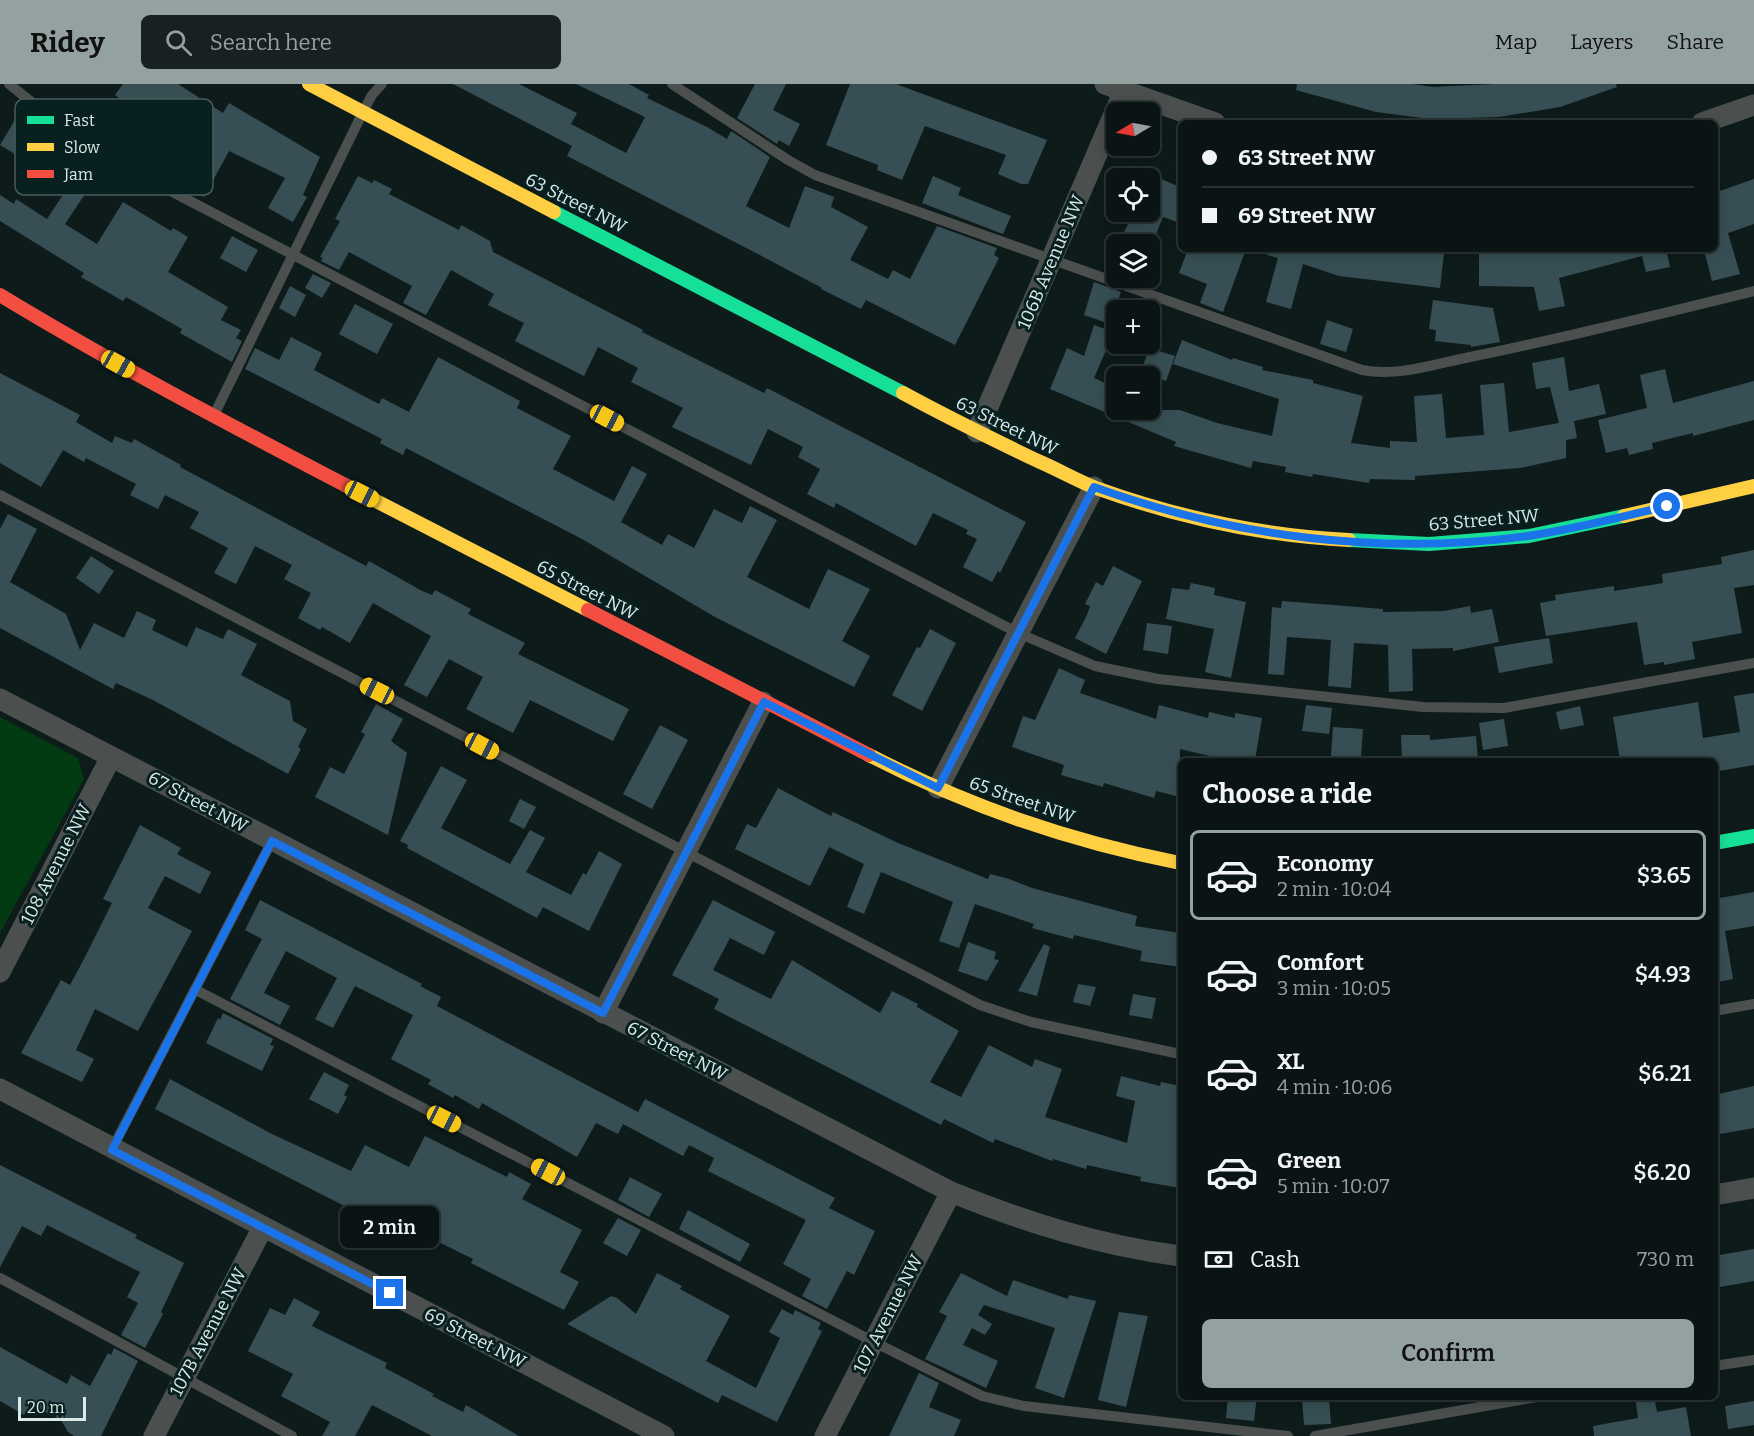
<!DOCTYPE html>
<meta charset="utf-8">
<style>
body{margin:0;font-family:Bitter,serif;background:#182122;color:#f1f3f6;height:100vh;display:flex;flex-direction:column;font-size:22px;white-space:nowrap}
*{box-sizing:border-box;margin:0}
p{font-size:20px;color:#999ea0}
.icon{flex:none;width:33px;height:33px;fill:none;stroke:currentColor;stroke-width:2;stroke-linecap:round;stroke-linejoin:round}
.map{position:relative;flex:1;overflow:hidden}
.side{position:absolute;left:1178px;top:674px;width:540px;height:642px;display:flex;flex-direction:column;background:#0a1414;border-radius:9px;box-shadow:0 3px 15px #0003,0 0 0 2px #2a3334}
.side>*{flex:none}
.hud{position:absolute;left:1178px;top:36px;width:540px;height:132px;border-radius:9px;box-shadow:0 3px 15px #0003,0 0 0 2px #2a3334;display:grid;align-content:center;height:132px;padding:0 24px;background:#0a1414}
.needle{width:39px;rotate:260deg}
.fabs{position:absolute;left:1106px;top:18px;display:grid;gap:12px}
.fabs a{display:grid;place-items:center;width:54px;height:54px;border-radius:9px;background:#0a1414;box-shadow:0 3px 15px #0003,0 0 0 2px #2a3334;font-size:30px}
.scale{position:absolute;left:18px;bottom:15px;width:68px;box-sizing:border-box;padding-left:6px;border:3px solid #dbe9e8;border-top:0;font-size:16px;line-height:21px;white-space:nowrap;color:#dbe9e8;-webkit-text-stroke:4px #092020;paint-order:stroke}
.end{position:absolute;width:27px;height:27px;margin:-14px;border:8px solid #1a73e8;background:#fff;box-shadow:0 0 0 3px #fff}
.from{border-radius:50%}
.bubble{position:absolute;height:42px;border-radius:9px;background:#0a1414;box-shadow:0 3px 15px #0003,0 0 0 2px #2a3334;font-size:20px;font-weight:600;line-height:42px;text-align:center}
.car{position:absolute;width:18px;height:36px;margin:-18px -9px;border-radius:8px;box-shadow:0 0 4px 2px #0007;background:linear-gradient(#f5c518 24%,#345 0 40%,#f5c518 0 76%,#345 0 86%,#f5c518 0)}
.hud b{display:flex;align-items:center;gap:21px;height:57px;font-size:22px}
.hud b+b{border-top:2px solid #2a3334}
.hud i{width:15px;height:15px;background:#f1f3f6}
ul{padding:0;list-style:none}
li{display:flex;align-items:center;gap:18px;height:90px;margin:0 12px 9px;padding:0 12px;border:3px solid transparent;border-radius:9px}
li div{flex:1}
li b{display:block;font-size:22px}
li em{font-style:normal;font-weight:600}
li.active{border-color:#93a1a0}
li>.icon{width:54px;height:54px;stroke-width:1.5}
h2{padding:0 24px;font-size:27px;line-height:72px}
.pay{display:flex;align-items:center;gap:15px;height:66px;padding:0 24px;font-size:22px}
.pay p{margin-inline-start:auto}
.primary-button{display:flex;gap:12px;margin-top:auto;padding:12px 24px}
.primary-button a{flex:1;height:69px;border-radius:9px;background:#93a1a0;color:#111;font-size:24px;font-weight:600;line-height:69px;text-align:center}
header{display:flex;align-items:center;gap:36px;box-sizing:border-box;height:84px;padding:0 30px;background:#93a1a0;color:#111}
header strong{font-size:28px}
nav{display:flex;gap:33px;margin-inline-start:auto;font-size:21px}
.search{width:420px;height:54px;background:#182122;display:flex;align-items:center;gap:15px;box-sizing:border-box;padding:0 21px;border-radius:9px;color:#999ea0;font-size:22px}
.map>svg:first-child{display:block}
.green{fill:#023a11}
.building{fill:#374f54}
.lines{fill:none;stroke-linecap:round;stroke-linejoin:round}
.lane{stroke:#4b504f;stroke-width:10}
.street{stroke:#4b504f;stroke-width:21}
.fast{stroke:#16e098;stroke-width:14}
.slow{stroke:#ffcf43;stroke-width:14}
.jam{stroke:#f24e42;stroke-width:14}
.route{stroke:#1a73e8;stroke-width:8}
.labels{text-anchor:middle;stroke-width:6;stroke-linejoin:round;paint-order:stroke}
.street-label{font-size:18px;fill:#dbe9e8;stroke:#092020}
.key{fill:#092020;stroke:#485c5c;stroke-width:1.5}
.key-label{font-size:16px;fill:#dbe9e8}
</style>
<header>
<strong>Ridey</strong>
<div class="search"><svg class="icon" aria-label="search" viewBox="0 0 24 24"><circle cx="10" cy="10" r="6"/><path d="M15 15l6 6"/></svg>Search here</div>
<nav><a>Map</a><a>Layers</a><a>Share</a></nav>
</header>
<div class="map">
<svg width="1754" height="1352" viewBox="0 0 1754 1352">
<rect width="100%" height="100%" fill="#0e1b1b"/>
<polygon class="green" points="0,633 78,674 84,695 0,849"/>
<g class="building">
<polygon points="123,0 178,0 223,29 229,19 320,73 303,111 307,113 293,138 268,124 285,94 229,67 204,113 178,99 187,83 169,72 186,43 152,22 118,68 95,52 121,16 115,11"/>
<polygon points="453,0 519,0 577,29 571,40 626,69 645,33 576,0 629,0 649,11 647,14 707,43 727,55 731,47 770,73 746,122 789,144 805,102 834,113 831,123 868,143 850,176 888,195 893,186 910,195 937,142 997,164 994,171 999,174 955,261 866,216 861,225 821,205 822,204 758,170 567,72 572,62"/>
<polygon points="755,0 786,0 773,26 800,40 789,62 779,56 777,60 737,34"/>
<polygon points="850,0 896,0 1047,56 1028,100 1021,100 998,90 1006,71 925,42 902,96 877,86 878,81 826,61"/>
<polygon points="1297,0 1412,0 1433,3 1496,0 1616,0 1617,3 1560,23 1499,33 1430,35 1376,28 1296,6"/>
<polygon points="19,29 47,47 28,78 0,61"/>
<polygon points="1145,88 1180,103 1180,139 1163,133 1152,160 1118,160 1131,134 1128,133 1130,128 1149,128 1149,94 1143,94"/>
<polygon points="76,91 91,101 65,140 97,160 123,118 171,147 173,144 188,153 168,188 228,223 221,236 241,246 236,254 242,257 232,278 180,249 182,245 126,213 123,217 81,193 84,189 0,137 0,111 14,120 16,115 47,135"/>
<polygon points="358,92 372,99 374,96 392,105 389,110 459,146 461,141 490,157 493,168 643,246 642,248 764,309 767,304 1026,438 1000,489 998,487 992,498 963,483 977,455 966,450 968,446 933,429 916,462 836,419 834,424 807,410 820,385 798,373 803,363 768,345 751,381 672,343 683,324 631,298 638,284 598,263 584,292 515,257 524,239 488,221 494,210 451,186 426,231 403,219 412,202 349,168 339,186 321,177 323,174 320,173 340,137 335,135"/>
<polygon points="933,92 961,104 958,111 1011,132 1003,150 922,119"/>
<polygon points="1754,95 1754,140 1728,149 1740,190 1712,197 1705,170 1714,167 1714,109"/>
<polygon points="232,152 258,166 246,188 220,174"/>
<polygon points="1114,164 1116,165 1116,190 1104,186"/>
<polygon points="1188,165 1246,165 1223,228 1200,219 1207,200 1179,189"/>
<polygon points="1268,165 1424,165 1424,167 1444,169 1440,204 1339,192 1303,180 1291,225 1266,218 1278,174 1267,171"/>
<polygon points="1479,165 1666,165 1670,183 1646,188 1642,172 1559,194 1565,222 1539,227 1534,203 1479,202"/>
<polygon points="313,190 331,199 322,214 305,204"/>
<polygon points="1094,198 1121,208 1110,240 1084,231"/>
<polygon points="290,202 306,211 295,233 279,224"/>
<polygon points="1433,216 1493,224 1500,258 1471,263 1471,261 1435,257 1436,246 1429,245"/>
<polygon points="355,220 393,240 377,270 339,250"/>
<polygon points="1327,236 1353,245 1346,268 1320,260"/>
<polygon points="1094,241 1114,248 1094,294 1116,304 1116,326 1180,326 1217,339 1272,352 1279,315 1173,280 1182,256 1232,276 1233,274 1263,283 1262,286 1313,296 1313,299 1363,312 1351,359 1390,364 1390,357 1417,358 1414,312 1442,310 1446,354 1484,351 1480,301 1504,299 1509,348 1559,339 1550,303 1536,305 1532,279 1564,273 1569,307 1599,300 1606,330 1574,337 1577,354 1566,356 1566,374 1520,384 1415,392 1415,396 1370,395 1369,399 1313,390 1312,393 1285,388 1286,383 1253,377 1251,384 1174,362 1176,358 1050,305 1067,264 1084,272"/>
<polygon points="291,253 322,269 314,286 379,320 382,314 409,328 438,273 520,317 517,324 571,352 553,385 614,417 632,382 647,390 621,438 662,461 668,450 694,464 714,425 742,439 750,422 777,436 747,493 809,525 828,485 870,505 842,557 870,572 854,603 715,533 582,455 406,364 403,371 380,359 382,355 245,285 255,264 279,276"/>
<polygon points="1149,264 1175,272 1166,297 1141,288"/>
<polygon points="1665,285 1673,319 1754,297 1754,336 1693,352 1693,349 1652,359 1653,365 1629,371 1627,364 1606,369 1598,336 1647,324 1640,291"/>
<polygon points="0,289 80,331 76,338 112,359 115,352 132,359 134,355 181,381 180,383 366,482 369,477 422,507 432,511 435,506 471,525 468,530 525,559 518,570 629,625 613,657 530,616 513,649 489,637 466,625 483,593 449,575 427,613 404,601 431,552 373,519 350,559 322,543 320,546 298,534 311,509 284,495 292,481 255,462 236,500 214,489 228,464 190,444 199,428 165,411 158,425 130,411 136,400 86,374 84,378 63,366 41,403 0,379"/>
<polygon points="8,430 37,445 10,498 66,530 80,566 94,539 124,554 137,527 156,536 152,546 187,563 196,543 223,555 228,545 257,560 241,591 290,617 293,637 307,645 298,663 301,665 288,690 153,616 116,599 113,605 0,544 0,445"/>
<polygon points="1754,466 1754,501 1734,504 1742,549 1692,558 1695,575 1664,581 1664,578 1644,581 1637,538 1546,552 1540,519 1556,516 1555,511 1614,502 1614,507 1663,499 1662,490 1722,480 1721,473"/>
<polygon points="91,472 114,487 99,510 76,494"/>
<polygon points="1113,482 1142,497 1106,570 1075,554 1087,531 1090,522 1085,520 1096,498 1103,502"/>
<polygon points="1191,499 1215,504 1214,511 1246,518 1231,594 1205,588 1214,545 1166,535 1172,504 1189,506"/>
<polygon points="1282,517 1383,525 1383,528 1444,527 1470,522 1471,529 1492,525 1499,558 1453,567 1453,564 1412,565 1413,607 1389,608 1388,561 1354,559 1351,604 1328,602 1331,556 1287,553 1284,591 1268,590 1272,523 1281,524"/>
<polygon points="1147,539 1172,542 1168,570 1143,566"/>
<polygon points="930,545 956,559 922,627 892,611 917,563 920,564"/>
<polygon points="1549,554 1553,579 1499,589 1494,563"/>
<polygon points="1059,584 1085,596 1080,609 1156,635 1159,621 1208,634 1209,628 1235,634 1235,629 1262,634 1255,676 1226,676 1180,665 1180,713 1156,707 1154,714 1104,699 1103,703 1061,691 1064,681 1012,663 1023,632 1035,636"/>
<polygon points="1754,609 1754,681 1719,687 1717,676 1620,676 1613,633 1698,618 1703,654 1740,648 1734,612"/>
<polygon points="376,620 403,635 391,657 407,669 388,751 315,713 330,683 344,690 365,650 361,648"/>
<polygon points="1306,621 1332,624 1329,650 1302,647"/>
<polygon points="1580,622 1584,641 1560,646 1556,628"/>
<polygon points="1504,635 1508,662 1483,666 1479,639"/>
<polygon points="660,641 688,656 652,725 623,710"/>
<polygon points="1333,643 1363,645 1361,674 1331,672"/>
<polygon points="1401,651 1430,651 1430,656 1476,652 1478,676 1402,676"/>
<polygon points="441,682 467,696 441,744 510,780 530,746 545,754 526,788 571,811 583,789 586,791 599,767 622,780 589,847 543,823 537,834 407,764 408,761 400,757"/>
<polygon points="778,704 831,732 833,728 898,759 988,795 990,790 1009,795 1032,804 1137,832 1135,842 1180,849 1180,883 1140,877 1142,867 1074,851 1073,855 1032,844 1034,840 975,820 959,864 939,857 953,818 881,788 864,830 847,823 864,780 829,763 810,802 735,765 747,740 756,744"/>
<polygon points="520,715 536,723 524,745 509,737"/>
<polygon points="140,741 181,764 177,770 211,788 200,810 165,792 148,824 192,847 138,947 95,925 76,966 94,975 82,998 21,969 61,896 70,901 84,875 112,819 103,815"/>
<polygon points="1754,808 1754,842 1725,847 1733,895 1714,899 1714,815"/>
<polygon points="260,816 422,900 420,902 441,913 437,922 638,1028 645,1015 835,1114 829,1124 875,1147 854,1191 847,1187 827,1225 802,1212 811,1195 783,1180 806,1136 708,1087 714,1074 689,1061 683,1072 623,1040 618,1050 596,1039 577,1073 482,1019 479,1025 455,1011 453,1014 428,1000 431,996 391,975 413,931 355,902 333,944 315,935 337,894 286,867 264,909 290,922 280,941 230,915 262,855 245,846"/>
<polygon points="713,816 775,848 764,871 730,854 713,886 771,915 792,876 880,929 892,907 918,920 917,923 959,947 930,998 961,1013 989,961 1032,983 1035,975 1062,985 1045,1033 1127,1059 1135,1017 1116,1012 1121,992 1160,1002 1161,998 1180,1002 1180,1104 1140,1097 1141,1093 1087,1081 1086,1085 1053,1075 1052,1077 995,1055 993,1059 944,1035 941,1041 714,925 719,915 672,891"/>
<polygon points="968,858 996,868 994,875 999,876 987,897 958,887"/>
<polygon points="1044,860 1050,863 1037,912 1018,907"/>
<polygon points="1078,900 1096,903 1090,922 1073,918"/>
<polygon points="1133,910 1156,914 1152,935 1129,931"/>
<polygon points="223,929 273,955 270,961 274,962 262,987 206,959 218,934 220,936"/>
<polygon points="324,988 349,1001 344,1011 347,1013 338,1030 309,1015"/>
<polygon points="170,995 270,1049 351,1087 365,1061 409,1083 425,1052 507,1093 509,1088 531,1100 522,1115 582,1146 560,1188 579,1198 564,1226 471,1179 473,1175 408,1143 403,1152 155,1025"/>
<polygon points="1754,1002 1754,1044 1714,1051 1714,1011"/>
<polygon points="0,1081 137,1151 135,1154 184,1179 161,1228 163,1230 145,1264 121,1251 138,1219 127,1213 140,1188 47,1141 41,1152 22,1142 0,1183"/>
<polygon points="630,1093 662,1110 649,1133 618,1116"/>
<polygon points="688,1126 750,1160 740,1178 679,1145"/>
<polygon points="618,1134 641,1146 627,1172 603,1159"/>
<polygon points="1754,1165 1754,1197 1714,1204 1714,1172"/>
<polygon points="657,1189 682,1202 680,1205 730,1232 706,1277 756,1304 780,1254 769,1248 782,1225 793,1231 795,1226 821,1239 818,1245 822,1247 777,1338 722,1311 718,1319 567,1240 611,1212 617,1214 636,1230"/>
<polygon points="961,1189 1007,1212 1013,1196 1068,1215 1069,1211 1096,1217 1064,1314 1035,1304 1055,1244 984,1221 978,1231 992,1240 985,1251 972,1244 963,1261 998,1277 986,1304 925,1275 947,1232 939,1228"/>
<polygon points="294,1214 320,1228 312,1242 387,1279 385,1284 434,1310 432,1312 463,1328 466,1321 519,1352 432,1352 372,1321 355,1352 322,1352 330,1338 281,1312 293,1290 248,1267 270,1224 285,1231"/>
<polygon points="1119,1228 1148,1232 1126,1323 1098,1316"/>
<polygon points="0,1263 67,1300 71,1291 90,1302 108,1269 111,1271 114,1264 138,1277 101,1352 74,1352 68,1348 61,1336 30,1320 24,1331 0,1317"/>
<polygon points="919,1289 939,1299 929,1323 961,1336 954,1352 889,1352"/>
<polygon points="1228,1312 1257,1312 1254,1337 1226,1334"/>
<polygon points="1635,1312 1654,1312 1657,1328 1686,1323 1691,1352 1594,1352 1593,1342 1638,1334"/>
<polygon points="1329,1314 1331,1340 1304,1341 1302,1315"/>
<polygon points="1754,1317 1754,1341 1728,1345 1725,1322"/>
</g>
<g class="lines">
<g class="lane">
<polyline points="9,0 74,52 117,79 1018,549 1095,582 1158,595 1423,623 1504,624 1754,579"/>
<path d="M672,0l116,76 27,15 547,195c36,7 73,-6 108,-13 95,-19 190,-43 284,-66"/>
<polyline points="214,331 363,28 372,11 382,0"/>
<polyline points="0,411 980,921 1031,938 1180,970"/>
<polyline points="196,906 874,1258 982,1312 1024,1322 1288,1352"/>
<polyline points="1714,927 1754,920"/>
<polyline points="112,1065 272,757"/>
<polyline points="0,1194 292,1352"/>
<polyline points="1714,1282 1754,1276"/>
<polyline points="1315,1352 1542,1312"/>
</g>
<g class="street">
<polyline points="1105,0 1215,39"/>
<polyline points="1702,39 1754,21"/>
<polyline points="977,348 1124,7"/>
<path d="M0,615l951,493c77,31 147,53 229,64"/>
<polyline points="938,704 1094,403"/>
<polyline points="0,888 111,673"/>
<polyline points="603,929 763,618"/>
<polyline points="0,1005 664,1352"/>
<polyline points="1714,1111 1754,1104"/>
<polyline points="154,1352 263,1143"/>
<polyline points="825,1352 951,1108"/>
</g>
<g class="fast">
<polyline points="554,128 903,309"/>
<polyline points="1349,456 1429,460 1529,452 1624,432"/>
<polyline points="1714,759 1754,752"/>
</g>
<g class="slow">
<polyline points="309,0 554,128"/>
<path d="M903,309c44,24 89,46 135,68 19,8 38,19 58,27 81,29 167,48 253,52"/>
<polyline points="345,401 588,526"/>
<polyline points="1624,432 1754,402"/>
<path d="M869,671c101,52 200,86 311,108"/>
</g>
<g class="jam">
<path d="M0,211c112,68 228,129 345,190"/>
<polyline points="588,526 869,671"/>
</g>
</g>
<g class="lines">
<path class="route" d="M390,1209l-278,-143 160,-309 331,172 161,-311 174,86 156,-301c139,50 287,69 434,49 47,-7 93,-19 139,-30"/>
</g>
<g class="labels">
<g class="street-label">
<text transform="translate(576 119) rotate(27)" y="6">63 Street NW</text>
<text transform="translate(1051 178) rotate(-67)" y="6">106B Avenue NW</text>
<text transform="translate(1007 342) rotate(26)" y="6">63 Street NW</text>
<text transform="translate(1484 436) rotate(-5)" y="6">63 Street NW</text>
<text transform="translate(587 506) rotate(27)" y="6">65 Street NW</text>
<text transform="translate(1022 716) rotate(19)" y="6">65 Street NW</text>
<text transform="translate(198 718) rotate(28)" y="6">67 Street NW</text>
<text transform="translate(56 780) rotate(-63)" y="6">108 Avenue NW</text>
<text transform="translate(677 967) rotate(27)" y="6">67 Street NW</text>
<text transform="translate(888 1230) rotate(-63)" y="6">107 Avenue NW</text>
<text transform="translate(208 1248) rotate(-62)" y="6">107B Avenue NW</text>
<text transform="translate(475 1254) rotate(27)" y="6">69 Street NW</text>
</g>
</g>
<rect x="15" y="15" width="198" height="96" rx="9" class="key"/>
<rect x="27" y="32" width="27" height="8" fill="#16e098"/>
<rect x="27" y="59" width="27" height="8" fill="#ffcf43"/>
<rect x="27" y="86" width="27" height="8" fill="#f24e42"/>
<g class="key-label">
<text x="64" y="42">Fast</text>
<text x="64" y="69">Slow</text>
<text x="64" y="96">Jam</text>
</g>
</svg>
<div class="fabs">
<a><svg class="needle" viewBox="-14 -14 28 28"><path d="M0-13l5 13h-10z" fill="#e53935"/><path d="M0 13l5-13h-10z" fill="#999ea0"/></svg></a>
<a><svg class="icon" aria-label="locate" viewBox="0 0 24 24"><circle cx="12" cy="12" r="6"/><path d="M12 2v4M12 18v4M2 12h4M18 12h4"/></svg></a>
<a><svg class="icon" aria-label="layers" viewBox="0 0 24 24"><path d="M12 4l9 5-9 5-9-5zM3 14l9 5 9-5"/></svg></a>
<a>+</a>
<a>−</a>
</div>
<div class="scale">20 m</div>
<i class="end from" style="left:1667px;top:422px"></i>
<i class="end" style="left:390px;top:1209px"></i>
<div class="bubble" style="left:340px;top:1122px;width:99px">2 min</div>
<i class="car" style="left:118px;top:280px;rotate:119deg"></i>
<i class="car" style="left:607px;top:334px;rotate:118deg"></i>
<i class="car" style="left:362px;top:410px;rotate:117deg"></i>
<i class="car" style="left:377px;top:607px;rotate:297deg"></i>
<i class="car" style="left:482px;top:662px;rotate:118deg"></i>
<i class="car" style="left:444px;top:1035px;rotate:117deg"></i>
<i class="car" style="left:548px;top:1088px;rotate:298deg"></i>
<div class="hud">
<b><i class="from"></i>63 Street NW</b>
<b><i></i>69 Street NW</b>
</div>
<section class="side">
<h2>Choose a ride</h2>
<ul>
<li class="active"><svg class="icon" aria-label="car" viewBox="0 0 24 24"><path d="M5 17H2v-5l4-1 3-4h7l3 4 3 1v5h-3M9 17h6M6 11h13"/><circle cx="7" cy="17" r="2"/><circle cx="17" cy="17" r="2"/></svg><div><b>Economy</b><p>2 min · 10:04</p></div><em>$3.65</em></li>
<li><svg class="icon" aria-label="car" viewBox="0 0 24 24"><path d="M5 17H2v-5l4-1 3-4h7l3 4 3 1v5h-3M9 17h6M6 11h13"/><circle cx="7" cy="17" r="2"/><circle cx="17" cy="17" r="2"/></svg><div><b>Comfort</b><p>3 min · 10:05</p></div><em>$4.93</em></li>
<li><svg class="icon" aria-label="car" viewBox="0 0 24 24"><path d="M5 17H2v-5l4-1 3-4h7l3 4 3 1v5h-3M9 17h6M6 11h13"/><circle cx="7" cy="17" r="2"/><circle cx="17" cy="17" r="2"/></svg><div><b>XL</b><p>4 min · 10:06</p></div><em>$6.21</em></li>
<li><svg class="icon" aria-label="car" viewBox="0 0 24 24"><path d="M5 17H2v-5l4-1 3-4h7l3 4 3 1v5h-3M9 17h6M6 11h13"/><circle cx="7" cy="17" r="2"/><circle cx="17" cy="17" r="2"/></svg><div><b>Green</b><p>5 min · 10:07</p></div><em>$6.20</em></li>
</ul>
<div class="pay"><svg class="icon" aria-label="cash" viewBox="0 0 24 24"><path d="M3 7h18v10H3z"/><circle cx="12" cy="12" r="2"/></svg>Cash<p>730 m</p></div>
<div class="primary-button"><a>Confirm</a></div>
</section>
</div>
